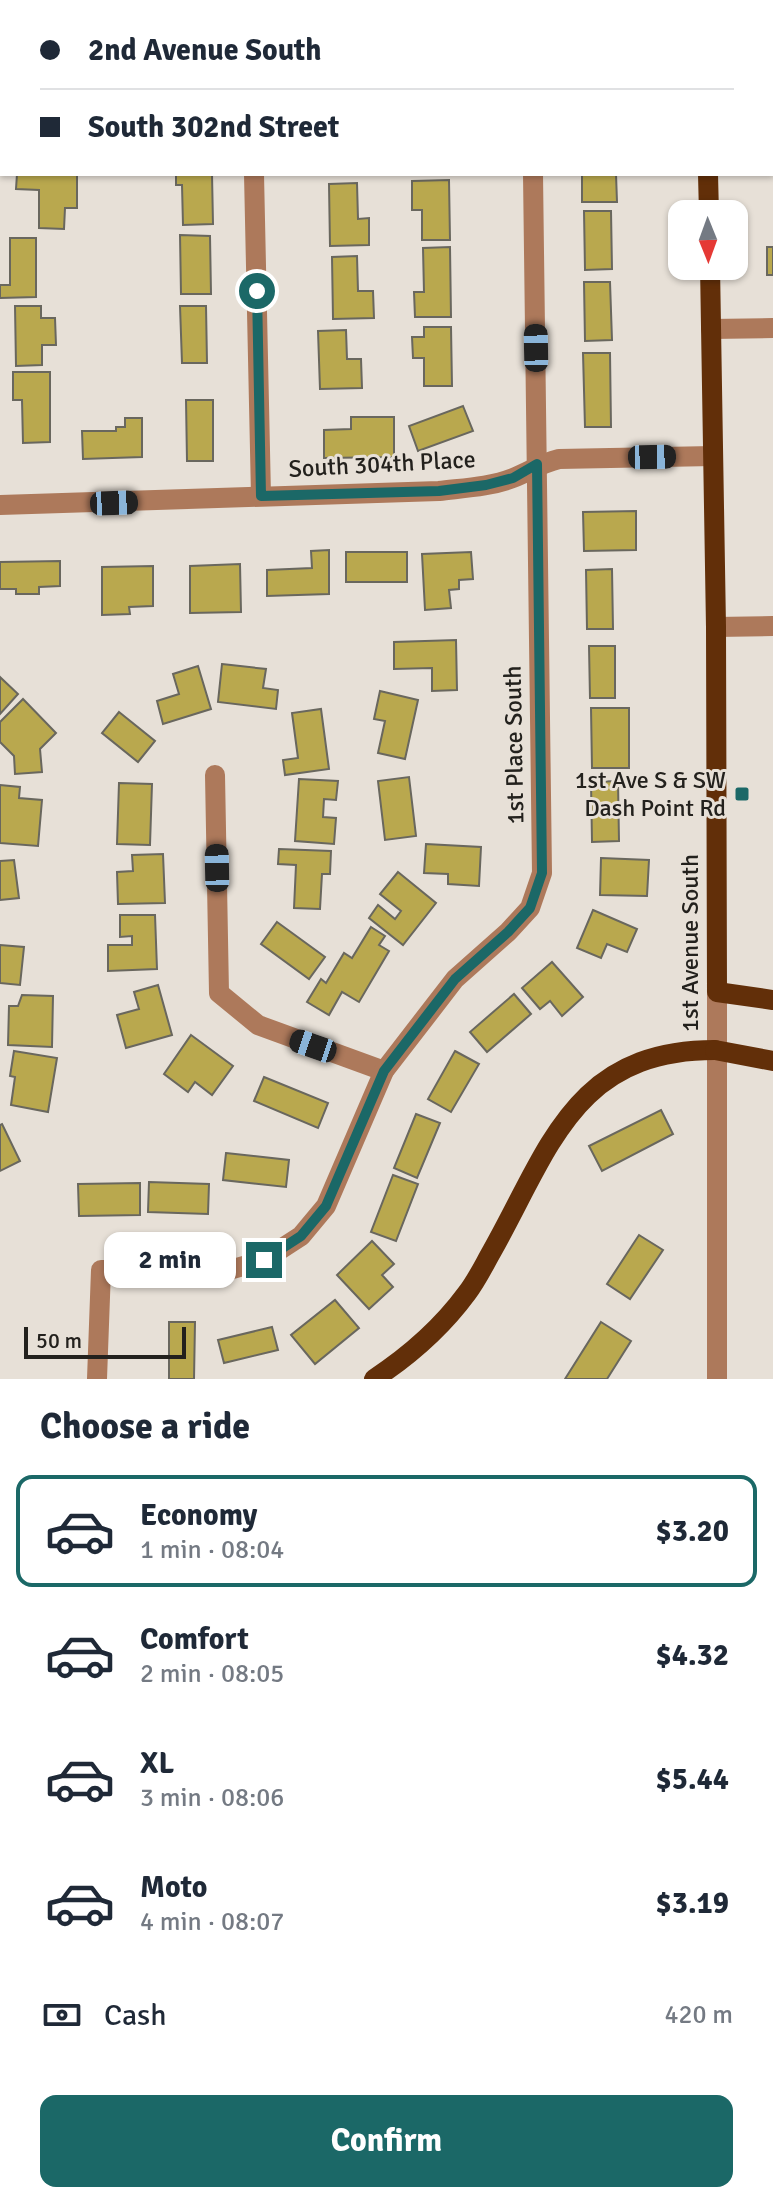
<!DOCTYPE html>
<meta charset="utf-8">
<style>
body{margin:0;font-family:Signika,sans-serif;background:#f6f6f7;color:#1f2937;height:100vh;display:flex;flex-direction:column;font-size:30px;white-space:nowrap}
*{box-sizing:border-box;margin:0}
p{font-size:26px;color:#747a83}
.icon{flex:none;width:44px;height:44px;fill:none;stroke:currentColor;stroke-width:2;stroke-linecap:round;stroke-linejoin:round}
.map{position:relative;height:1379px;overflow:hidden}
.side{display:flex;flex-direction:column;background:#fff;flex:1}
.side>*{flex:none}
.guide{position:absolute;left:0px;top:0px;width:774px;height:176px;box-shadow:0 2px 6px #0004;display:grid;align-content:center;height:176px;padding:0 40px;background:#fff}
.needle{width:52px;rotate:179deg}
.fabs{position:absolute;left:668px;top:200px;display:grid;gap:16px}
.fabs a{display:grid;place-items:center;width:80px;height:80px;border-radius:16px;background:#fff;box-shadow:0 2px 6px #0004;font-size:40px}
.scale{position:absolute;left:24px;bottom:20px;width:162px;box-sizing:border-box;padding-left:8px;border:4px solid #23211d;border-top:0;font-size:22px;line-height:28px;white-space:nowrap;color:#23211d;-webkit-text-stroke:6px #e7e0d7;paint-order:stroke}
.end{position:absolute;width:36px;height:36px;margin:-18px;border:10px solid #1b6867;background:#fff;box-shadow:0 0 0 4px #fff}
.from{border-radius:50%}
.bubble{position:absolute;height:56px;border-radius:16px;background:#fff;box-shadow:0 2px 6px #0004;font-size:26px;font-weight:800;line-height:56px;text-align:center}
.car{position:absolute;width:24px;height:48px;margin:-24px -12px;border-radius:10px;box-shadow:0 0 6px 2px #0007;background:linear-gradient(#222 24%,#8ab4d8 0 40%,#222 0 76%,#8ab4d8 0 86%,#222 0)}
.guide b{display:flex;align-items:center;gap:28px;height:76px;font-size:30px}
.guide b+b{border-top:2px solid #e0e1e3}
.guide i{width:20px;height:20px;background:#1f2937}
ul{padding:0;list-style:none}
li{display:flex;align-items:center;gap:24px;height:112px;margin:0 16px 12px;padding:0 24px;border:4px solid transparent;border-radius:16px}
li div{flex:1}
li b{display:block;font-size:30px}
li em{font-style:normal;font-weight:800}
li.on{border-color:#1b6867}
li>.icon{width:72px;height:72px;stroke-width:1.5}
h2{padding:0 40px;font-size:36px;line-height:96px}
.pay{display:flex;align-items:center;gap:20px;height:88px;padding:0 40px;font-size:30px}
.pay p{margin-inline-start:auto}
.button{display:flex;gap:16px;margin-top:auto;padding:16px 40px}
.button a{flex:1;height:92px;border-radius:16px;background:#1b6867;color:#fff;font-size:32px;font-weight:800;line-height:92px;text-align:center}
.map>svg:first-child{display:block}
.building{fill:#b9a84e;stroke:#69675e;stroke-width:2}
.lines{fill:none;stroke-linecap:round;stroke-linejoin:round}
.minor{stroke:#ad795b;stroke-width:20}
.major{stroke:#622f09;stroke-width:20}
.major-bridge{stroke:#622f09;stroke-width:20}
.route{stroke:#1b6867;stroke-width:10}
.poi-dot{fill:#1b6867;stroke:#e7e0d7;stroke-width:3}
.labels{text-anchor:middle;stroke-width:6;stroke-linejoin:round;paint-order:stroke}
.street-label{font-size:24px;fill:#23211d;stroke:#e7e0d7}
.poi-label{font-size:24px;fill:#23211d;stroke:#e7e0d7;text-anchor:end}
</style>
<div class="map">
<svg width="773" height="1379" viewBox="0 0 773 1379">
<rect width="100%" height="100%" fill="#e7e0d7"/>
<g class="building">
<polygon points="17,174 77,174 77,208 65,208 64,229 39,228 39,190 16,189"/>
<polygon points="176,174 212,174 213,224 183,225 182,185 176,185"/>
<polygon points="582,174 616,174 617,202 582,202"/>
<polygon points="449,180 450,240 422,240 422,210 412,210 412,181"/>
<polygon points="357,183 358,219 369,218 369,245 330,246 329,184"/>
<polygon points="584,211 611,211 612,269 585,270"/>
<polygon points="180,235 210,236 211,294 181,294"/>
<polygon points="10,238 36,238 36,297 0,298 0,285 10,285"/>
<polygon points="450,247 451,317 415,317 414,292 424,292 423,248"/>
<rect x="767" y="247" width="6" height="28"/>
<polygon points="357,256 358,291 373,291 374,318 333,319 332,257"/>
<polygon points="584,282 610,282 612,340 585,341"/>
<polygon points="15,306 41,306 41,318 55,318 56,345 42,345 42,365 16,366"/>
<polygon points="180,306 206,306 207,363 182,363"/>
<polygon points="424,327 451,327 452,386 424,386 424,358 413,358 412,337 424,337"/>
<polygon points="346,330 347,359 361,359 362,388 320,389 318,331"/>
<polygon points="583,353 610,353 611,427 585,427"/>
<polygon points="13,372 50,372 50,442 23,443 22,400 13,400"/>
<polygon points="186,400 213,400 213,461 187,461"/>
<polygon points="463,406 473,431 418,451 409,426"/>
<polygon points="351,417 394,417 394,457 324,458 324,430 351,429"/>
<polygon points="125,418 142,418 142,457 83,459 82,431 116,431 116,427 125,427"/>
<polygon points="636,511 636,550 584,551 583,512"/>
<polygon points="329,550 329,594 267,596 267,570 312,568 311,551"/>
<rect x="346" y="552" width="61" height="30"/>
<polygon points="471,552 473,579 459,580 459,589 449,590 451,608 425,610 422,554"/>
<polygon points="60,561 60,586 39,587 39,594 16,594 16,589 0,589 0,562"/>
<polygon points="240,564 241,612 190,613 190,566"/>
<polygon points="153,566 153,606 129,607 130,614 102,615 102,567"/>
<polygon points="612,569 613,629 587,629 586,570"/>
<polygon points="456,640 457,690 432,691 432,668 394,669 394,642"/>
<polygon points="589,646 615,646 615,698 590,698"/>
<polygon points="222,664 266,669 263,688 278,690 276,709 218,702"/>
<polygon points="198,666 211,709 163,724 157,701 179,694 173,674"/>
<polygon points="0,677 18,694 0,714"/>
<polygon points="380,691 418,700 405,759 378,753 385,721 374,719"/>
<polygon points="23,699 56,733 40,749 42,772 15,774 14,756 0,742 0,722"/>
<polygon points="591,708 629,708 629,768 592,768"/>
<polygon points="321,709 329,769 285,775 283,760 298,758 292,713"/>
<polygon points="119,712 155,741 138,762 102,733"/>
<polygon points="409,777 416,836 385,840 378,781"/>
<polygon points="299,779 338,781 336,800 324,799 323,817 336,818 334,844 295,841"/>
<polygon points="618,781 619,841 592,842 591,782"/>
<polygon points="119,783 152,784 150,845 117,844"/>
<polygon points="0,785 20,787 19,798 42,800 38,846 0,843"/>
<polygon points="426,844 481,847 479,886 448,884 448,874 424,873"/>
<polygon points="279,849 331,851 330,874 322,874 320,909 294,908 296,865 278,864"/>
<polygon points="163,854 165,903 118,904 117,872 133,871 132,855"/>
<polygon points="601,858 649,860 647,896 600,895"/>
<polygon points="14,860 19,898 0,900 0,861"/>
<polygon points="398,872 436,903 403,945 369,918 378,905 395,919 401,911 380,894"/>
<polygon points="593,910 637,929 627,952 607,944 601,958 577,948"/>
<polygon points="120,915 155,915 157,969 108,971 108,945 132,945 132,936 120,937"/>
<polygon points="277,922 325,957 309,979 261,944"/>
<polygon points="371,927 385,936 379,945 389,951 359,1002 342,992 329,1015 307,1002 321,979 326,983 344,953 352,958"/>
<polygon points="0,945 24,947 20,985 0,983"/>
<polygon points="552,962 583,997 562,1016 550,1001 540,1009 522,988"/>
<polygon points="158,985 172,1035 126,1048 117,1015 139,1009 134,992"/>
<polygon points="514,994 531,1014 487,1052 470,1032"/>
<polygon points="22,995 53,996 52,1047 8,1045 9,1006 18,1006"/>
<polygon points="191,1035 233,1066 212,1095 195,1082 188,1092 164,1074"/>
<polygon points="14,1051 57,1058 48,1112 11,1105 15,1077 10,1076"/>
<polygon points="455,1051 479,1064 451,1112 428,1099"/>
<polygon points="264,1077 328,1103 318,1128 254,1101"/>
<polygon points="661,1110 673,1134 602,1171 589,1146"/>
<polygon points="416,1114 440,1123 417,1178 394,1168"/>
<polygon points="2,1124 20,1161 0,1171 0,1125"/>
<polygon points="226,1153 289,1160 286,1187 223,1180"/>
<polygon points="393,1175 418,1184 396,1241 371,1232"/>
<polygon points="149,1182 209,1184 208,1214 148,1212"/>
<polygon points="140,1183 140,1215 79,1216 78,1184"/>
<polygon points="639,1235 663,1250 630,1299 607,1284"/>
<polygon points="372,1241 394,1264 382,1275 393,1287 369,1309 337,1275"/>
<polygon points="335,1300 359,1328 315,1364 291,1335"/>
<polygon points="169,1322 195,1322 194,1379 169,1379"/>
<polygon points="601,1322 631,1341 607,1379 565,1379"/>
<polygon points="272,1327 278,1350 224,1363 218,1340"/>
</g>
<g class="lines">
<g class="minor">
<polyline points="251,0 251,2"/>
<polyline points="530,0 530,2"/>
<polyline points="254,174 261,496"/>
<polyline points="711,329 773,328"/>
<path d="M0,505l439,-14c24,-3 51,-4 74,-13 18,-7 26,-14 46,-19l154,-3"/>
<polyline points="716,627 773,626"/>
<polyline points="215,775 219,993 258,1025 384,1071"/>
<polyline points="717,992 717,1379"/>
<polyline points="97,1379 101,1270 226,1271 264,1260 301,1236 326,1206 384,1071 455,979 508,932 530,908 542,873 533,174"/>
</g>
<g class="major">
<polyline points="706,0 706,2"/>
<polyline points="708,174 709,214"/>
<polyline points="710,266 716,627 717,992 773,1000"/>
<path d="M374,1379c35,-23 68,-52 93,-86 10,-13 17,-28 25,-42 58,-103 82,-201 223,-201"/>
</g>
<polyline class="major-bridge" points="715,1050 773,1061"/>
</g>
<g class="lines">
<polyline class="route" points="257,291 261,496 439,491 486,485 513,478 537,464 542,873 530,908 508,932 455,979 384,1071 326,1206 301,1236 264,1260"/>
</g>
<rect class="poi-dot" x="734" y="786" width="16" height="16" rx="4"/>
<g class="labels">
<g class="street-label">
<text transform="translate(382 464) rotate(-3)" y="8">South 304th Place</text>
<text transform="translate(514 745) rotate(-91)" y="8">1st Place South</text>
<text transform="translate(690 943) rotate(-90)" y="8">1st Avenue South</text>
</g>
<g class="poi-label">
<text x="726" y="788">1st Ave S &amp; SW<tspan x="726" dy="28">Dash Point Rd</tspan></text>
</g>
</g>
</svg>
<div class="fabs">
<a><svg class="needle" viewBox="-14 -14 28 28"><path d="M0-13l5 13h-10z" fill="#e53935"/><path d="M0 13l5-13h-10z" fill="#747a83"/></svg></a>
</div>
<div class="scale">50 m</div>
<i class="end from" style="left:257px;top:291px"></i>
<i class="end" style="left:264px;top:1260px"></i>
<div class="bubble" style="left:104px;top:1232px;width:132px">2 min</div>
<i class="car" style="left:536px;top:348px;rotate:359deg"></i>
<i class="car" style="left:652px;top:457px;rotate:89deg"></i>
<i class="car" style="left:114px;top:503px;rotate:88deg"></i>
<i class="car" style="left:217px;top:868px;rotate:359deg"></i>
<i class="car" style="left:313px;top:1046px;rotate:289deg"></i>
<div class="guide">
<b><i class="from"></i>2nd Avenue South</b>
<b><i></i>South 302nd Street</b>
</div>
</div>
<section class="side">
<h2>Choose a ride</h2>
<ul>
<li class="on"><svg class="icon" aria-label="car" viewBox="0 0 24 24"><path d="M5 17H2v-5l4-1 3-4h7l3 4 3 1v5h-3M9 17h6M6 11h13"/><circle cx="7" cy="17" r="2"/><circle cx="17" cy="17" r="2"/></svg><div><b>Economy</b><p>1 min · 08:04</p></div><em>$3.20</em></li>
<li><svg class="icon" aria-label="car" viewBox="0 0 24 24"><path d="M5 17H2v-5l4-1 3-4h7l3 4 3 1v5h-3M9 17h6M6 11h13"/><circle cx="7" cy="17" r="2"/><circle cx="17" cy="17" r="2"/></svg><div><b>Comfort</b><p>2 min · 08:05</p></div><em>$4.32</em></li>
<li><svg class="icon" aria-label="car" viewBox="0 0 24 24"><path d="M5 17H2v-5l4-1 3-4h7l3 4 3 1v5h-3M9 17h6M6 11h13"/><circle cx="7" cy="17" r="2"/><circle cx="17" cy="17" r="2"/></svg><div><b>XL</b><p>3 min · 08:06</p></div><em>$5.44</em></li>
<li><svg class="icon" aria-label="car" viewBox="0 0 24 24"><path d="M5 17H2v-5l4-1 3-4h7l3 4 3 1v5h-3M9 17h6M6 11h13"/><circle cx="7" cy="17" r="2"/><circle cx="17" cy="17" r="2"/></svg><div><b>Moto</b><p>4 min · 08:07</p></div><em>$3.19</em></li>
</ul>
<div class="pay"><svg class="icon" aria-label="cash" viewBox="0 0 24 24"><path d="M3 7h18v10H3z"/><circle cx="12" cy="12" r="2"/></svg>Cash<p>420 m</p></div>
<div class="button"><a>Confirm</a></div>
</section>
